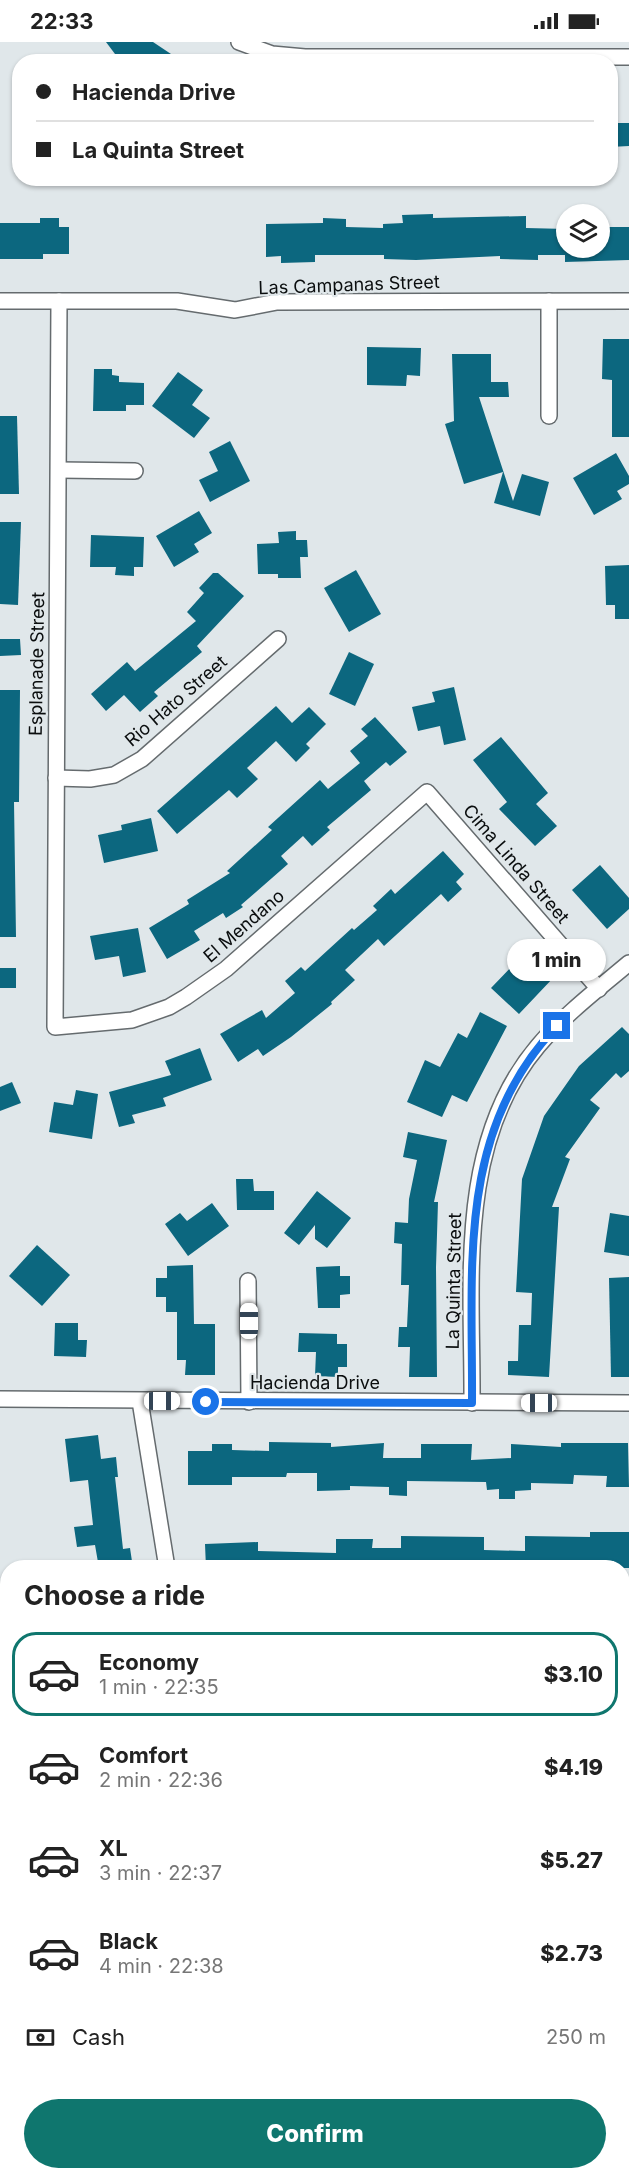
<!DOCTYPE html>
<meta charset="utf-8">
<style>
body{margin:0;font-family:Inter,sans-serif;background:#f2f2f2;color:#222;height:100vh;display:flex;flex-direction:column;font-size:22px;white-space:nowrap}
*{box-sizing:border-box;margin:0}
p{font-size:20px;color:#767676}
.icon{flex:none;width:33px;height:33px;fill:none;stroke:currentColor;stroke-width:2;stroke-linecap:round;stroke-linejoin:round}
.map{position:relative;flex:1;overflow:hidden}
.details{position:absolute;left:0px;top:1518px;width:630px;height:620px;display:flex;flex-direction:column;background:#fff;border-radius:24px 24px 0 0;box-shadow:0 2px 4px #0004}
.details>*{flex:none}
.guide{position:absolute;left:12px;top:12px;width:606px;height:132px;border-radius:24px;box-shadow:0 2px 4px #0004;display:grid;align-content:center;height:132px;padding:0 24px;background:#fff}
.fabs{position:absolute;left:556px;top:162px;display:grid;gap:12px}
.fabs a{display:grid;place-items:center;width:54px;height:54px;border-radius:50%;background:#fff;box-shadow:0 2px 4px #0004;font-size:30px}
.end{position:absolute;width:27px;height:27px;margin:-14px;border:8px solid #1a73e8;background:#fff;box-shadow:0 0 0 3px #fff}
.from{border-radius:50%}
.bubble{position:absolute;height:42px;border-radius:21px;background:#fff;box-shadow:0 2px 4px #0004;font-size:20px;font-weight:800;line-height:42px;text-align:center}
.car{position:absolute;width:18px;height:36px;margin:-18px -9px;border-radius:8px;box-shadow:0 0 4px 2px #0007;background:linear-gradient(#fff 24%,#345 0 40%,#fff 0 76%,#345 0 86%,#fff 0)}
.guide b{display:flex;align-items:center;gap:21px;height:57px;font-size:22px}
.guide b+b{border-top:2px solid #e0e0e0}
.guide i{width:15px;height:15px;background:#222}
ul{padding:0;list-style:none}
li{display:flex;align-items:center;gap:18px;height:84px;margin:0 12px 9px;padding:0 12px;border:3px solid transparent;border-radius:24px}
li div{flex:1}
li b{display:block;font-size:22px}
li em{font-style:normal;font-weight:800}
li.selected{border-color:#0f766e}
li>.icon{width:54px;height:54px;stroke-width:1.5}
h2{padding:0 24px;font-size:27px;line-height:72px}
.pay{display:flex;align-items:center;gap:15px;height:66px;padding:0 24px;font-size:22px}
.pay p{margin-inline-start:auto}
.cta{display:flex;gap:12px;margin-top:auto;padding:12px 24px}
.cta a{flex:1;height:69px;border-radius:36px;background:#0f766e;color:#fff;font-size:24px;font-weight:800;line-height:69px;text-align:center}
.status{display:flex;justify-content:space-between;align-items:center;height:42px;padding:0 30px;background:#fff;direction:ltr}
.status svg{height:16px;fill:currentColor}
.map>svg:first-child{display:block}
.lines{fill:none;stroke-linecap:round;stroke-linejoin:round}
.stream{stroke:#46afd0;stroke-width:5}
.building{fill:#0c677f}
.minor-casing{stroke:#656b6e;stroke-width:18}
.minor{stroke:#fff;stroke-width:15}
.route{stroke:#1a73e8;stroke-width:8}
.labels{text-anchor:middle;stroke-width:4.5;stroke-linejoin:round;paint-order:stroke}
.street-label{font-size:18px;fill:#0a0d0e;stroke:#e0e7ea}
</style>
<div class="status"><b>22:33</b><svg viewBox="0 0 49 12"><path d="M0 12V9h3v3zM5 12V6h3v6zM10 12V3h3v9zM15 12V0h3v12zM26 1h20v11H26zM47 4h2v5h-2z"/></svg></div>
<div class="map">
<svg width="629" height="2137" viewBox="0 0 629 2137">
<rect width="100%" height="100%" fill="#e0e7ea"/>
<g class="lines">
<g class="stream">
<polyline points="0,1690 8,1719"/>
<polyline points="69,2130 70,2137"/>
</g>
</g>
<g class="building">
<polygon points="106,0 153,0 183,20 121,20"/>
<polygon points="610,81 629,81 629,104 610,105"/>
<polygon points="433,172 433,176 526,174 526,186 567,187 567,206 600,206 600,185 629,185 629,218 565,220 565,213 538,213 538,218 500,217 500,214 416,218 384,217 384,213 315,213 315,220 281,221 281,214 266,215 266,182 323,181 323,176 346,177 346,185 383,186 383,182 403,181 402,173"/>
<polygon points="40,176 59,176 59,185 69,185 69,212 43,212 43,217 0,217 0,181 40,181"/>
<polygon points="603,297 629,297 629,395 612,395 612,338 602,337"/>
<polygon points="367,305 421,306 420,334 407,333 406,344 367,343"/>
<polygon points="452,312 491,312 491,340 508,340 509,355 479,355 513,459 522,432 549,440 540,474 494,461 503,430 464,442 445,382 454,379"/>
<polygon points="94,327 112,327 112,333 119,334 119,340 144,341 144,363 126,363 126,369 93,369"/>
<polygon points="178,330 203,348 192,363 210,376 194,396 152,364"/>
<polygon points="0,374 17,374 19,452 0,452"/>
<polygon points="230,399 250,439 210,460 199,438 218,429 209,410"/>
<polygon points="616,411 629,434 629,442 617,449 622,457 594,473 573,436"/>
<polygon points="199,469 212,491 194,502 199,510 174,525 156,494"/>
<polygon points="0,480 21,480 18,563 0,562"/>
<polygon points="296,489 296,498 307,498 308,515 300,515 301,536 278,536 278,532 258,532 257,502 279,501 278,490"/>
<polygon points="91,493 144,495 143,525 134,525 134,534 115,533 116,525 90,525"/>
<polygon points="629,523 629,577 615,577 615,563 606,563 605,524"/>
<polygon points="356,528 381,572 349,590 324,546"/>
<polygon points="213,531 218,531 244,554 197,604 202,610 154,650 158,654 140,670 124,653 106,669 91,652 127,620 135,629 196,579 187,570 204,551 199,546"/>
<polygon points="0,597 20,597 21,613 0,614"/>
<polygon points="349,610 374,622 355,664 329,652"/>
<polygon points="454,645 466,698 444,703 440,684 418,689 412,665 435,660 432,650"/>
<polygon points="0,648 20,648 19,760 14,760 16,895 0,895"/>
<polygon points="276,664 292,681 309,665 326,682 306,702 310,706 296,720 276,699 247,726 258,737 237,756 229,748 177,792 157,769"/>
<polygon points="375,675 407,710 390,724 386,720 364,739 371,748 327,785 330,788 312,804 303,794 281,814 288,822 241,863 243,865 226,876 223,871 194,889 200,898 167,917 149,886 189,862 187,858 230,831 227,829 272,788 268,785 320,738 328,747 360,721 350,709 368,694 361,687"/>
<polygon points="501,695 548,751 536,762 557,784 535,804 499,767 507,760 473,718"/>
<polygon points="151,776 158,809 104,821 98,793 122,788 121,783"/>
<polygon points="443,809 464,832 456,840 462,847 448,860 441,852 384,904 378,897 345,928 355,938 331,960 332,962 291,995 263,1014 258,1007 238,1020 220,992 262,968 266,976 295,951 285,939 301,925 305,929 352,886 354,888 377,868 373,864 391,847 395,852"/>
<polygon points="600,823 629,856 629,867 607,887 572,848"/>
<polygon points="138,886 146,930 123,935 119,914 95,918 90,894"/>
<polygon points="533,915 554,935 519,972 491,946 516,920 523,926"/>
<rect x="0" y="926" width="16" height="20"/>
<polygon points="480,970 507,984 467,1060 452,1053 442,1075 407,1060 425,1018 440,1025 458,991 467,996"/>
<polygon points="622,985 629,992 629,1029 621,1036 616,1031 590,1058 600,1066 565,1115 570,1117 552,1165 559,1165 549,1335 508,1333 508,1319 518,1319 519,1283 531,1283 532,1251 516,1250 522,1137 544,1074 579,1024"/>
<polygon points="200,1006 212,1038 163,1056 166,1064 132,1073 135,1081 119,1085 109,1050 171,1033 165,1019"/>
<polygon points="12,1040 21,1061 0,1069 0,1045"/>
<polygon points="76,1048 98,1052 92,1097 49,1090 54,1060 73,1063"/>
<polygon points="408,1090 447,1098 434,1160 438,1160 436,1225 437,1335 409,1335 410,1305 398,1305 399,1285 407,1285 409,1243 401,1243 402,1202 394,1201 395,1180 408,1181 409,1157 417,1118 403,1115"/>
<polygon points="236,1137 253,1137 254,1149 274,1149 274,1168 237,1168"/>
<polygon points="317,1149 351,1176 327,1206 315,1197 315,1183 299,1203 284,1191"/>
<polygon points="212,1161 229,1184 188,1214 165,1182 180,1171 187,1179"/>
<polygon points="610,1171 629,1174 629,1214 604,1210"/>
<polygon points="37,1203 70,1233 42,1264 9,1234"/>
<polygon points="193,1223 194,1282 215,1282 215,1333 185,1333 186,1318 177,1318 177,1270 166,1270 166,1255 156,1255 156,1236 167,1236 167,1224"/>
<polygon points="340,1224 340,1234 350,1234 350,1252 340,1253 340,1266 318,1266 316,1225"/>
<polygon points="629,1235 629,1335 611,1335 609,1236"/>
<polygon points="55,1281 78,1281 78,1298 87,1298 86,1315 54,1314"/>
<polygon points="299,1291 337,1292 337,1302 347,1302 347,1325 338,1325 338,1335 315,1334 316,1310 298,1310"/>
<polygon points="98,1393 101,1417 116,1415 118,1435 115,1435 123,1507 130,1506 133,1526 99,1526 95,1503 77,1505 74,1485 93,1483 88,1438 70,1440 65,1397"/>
<polygon points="269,1400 331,1401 331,1405 384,1401 383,1416 421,1416 421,1402 472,1402 471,1418 511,1416 511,1402 561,1405 561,1401 628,1401 629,1445 606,1445 607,1434 574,1433 573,1442 531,1441 531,1448 515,1449 515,1457 499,1457 499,1447 487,1448 486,1440 407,1439 407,1454 389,1453 389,1445 350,1444 350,1448 317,1449 317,1431 287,1431 286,1435 232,1435 232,1443 188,1443 188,1409 212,1409 212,1402 232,1402 232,1408 269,1409"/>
<polygon points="590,1490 629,1490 629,1526 614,1526 614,1519 575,1518 575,1526 206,1526 205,1502 258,1500 258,1509 336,1511 336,1497 373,1497 372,1506 401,1506 401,1494 484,1495 484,1508 525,1509 525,1494 590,1495"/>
</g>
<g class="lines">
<defs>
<g id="minor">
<polyline points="239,0 272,12 305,15 629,15"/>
<polyline points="0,259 177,259 235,268 277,260 629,259"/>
<polyline points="59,259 55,985 132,978 169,965 186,955 226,927 427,750 599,947"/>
<polyline points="549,259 549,374"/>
<polyline points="59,428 135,429"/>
<polyline points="56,736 90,737 114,733 142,717 278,597"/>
<polyline points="248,1239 249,1360"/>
<polyline points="0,1357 629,1361"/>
<polyline points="140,1359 167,1526"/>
<path d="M472,1361c1,-118 -17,-259 66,-357 26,-31 60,-57 91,-83"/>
<polyline points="622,1575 629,1575"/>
<polyline points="622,1786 629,1787"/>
<polyline points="267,2130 268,2137"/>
</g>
</defs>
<use href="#minor" class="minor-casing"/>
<use href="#minor" class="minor"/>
</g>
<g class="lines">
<path class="route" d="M206,1360l266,1c1,-134 -16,-272 85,-377"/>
</g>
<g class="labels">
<g class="street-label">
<text transform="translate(349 243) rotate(-2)" y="6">Las Campanas Street</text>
<text transform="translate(37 622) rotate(-89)" y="6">Esplanade Street</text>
<text transform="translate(176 659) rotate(-41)" y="6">Rio Hato Street</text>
<text transform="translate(516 822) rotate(49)" y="6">Cima Linda Street</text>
<text transform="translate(244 884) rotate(-41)" y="6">El Mendano</text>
<text transform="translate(454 1239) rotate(-89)" y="6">La Quinta Street</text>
<text x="315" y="1347">Hacienda Drive</text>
</g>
</g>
</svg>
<div class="fabs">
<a><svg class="icon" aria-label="layers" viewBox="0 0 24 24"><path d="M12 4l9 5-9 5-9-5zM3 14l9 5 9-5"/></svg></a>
</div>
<i class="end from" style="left:206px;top:1360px"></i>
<i class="end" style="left:557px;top:984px"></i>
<div class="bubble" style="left:507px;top:897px;width:99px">1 min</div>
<i class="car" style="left:249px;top:1279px;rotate:0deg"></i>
<i class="car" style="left:162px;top:1359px;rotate:90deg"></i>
<i class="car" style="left:539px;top:1361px;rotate:270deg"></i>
<div class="guide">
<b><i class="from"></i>Hacienda Drive</b>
<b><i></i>La Quinta Street</b>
</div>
<section class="details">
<h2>Choose a ride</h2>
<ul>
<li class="selected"><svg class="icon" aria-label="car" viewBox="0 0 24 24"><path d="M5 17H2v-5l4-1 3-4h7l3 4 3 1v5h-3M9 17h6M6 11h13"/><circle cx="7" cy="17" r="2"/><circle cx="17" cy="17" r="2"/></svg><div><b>Economy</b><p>1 min · 22:35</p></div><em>$3.10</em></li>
<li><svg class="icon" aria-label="car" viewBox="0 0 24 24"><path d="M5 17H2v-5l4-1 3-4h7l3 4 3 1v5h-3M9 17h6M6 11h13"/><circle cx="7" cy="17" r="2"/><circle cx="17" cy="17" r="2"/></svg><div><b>Comfort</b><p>2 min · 22:36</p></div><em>$4.19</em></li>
<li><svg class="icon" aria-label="car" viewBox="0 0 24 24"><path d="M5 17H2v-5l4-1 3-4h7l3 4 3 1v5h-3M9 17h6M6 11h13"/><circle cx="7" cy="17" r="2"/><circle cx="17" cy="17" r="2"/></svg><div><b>XL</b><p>3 min · 22:37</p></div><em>$5.27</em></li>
<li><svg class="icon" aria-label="car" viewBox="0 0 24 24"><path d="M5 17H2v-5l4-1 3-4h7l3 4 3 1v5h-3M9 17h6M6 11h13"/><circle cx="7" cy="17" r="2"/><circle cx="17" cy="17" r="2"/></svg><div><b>Black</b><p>4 min · 22:38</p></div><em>$2.73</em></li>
</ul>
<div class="pay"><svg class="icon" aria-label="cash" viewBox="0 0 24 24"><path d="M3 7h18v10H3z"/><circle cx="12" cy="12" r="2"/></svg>Cash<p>250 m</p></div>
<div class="cta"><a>Confirm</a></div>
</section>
</div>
